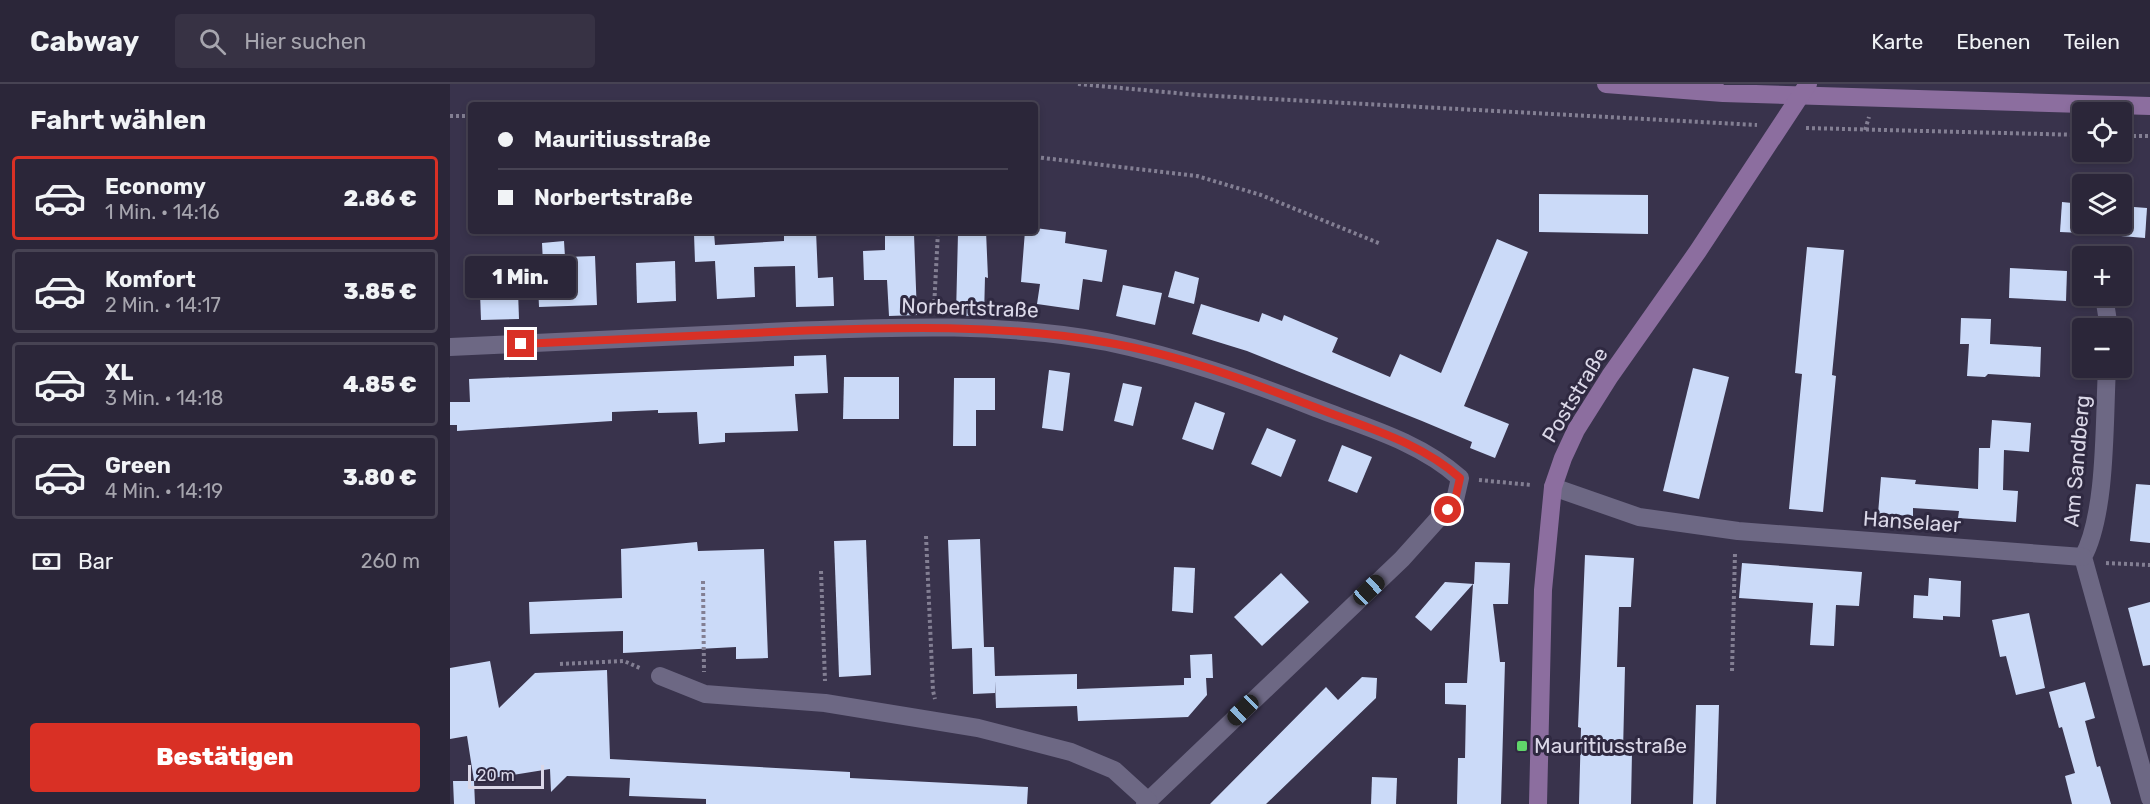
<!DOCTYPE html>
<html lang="de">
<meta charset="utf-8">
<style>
body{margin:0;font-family:Rubik,sans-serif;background:#373244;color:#f1f3f6;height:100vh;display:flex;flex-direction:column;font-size:22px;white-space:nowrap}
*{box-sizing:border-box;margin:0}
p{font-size:20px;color:#a6a5ae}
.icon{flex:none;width:33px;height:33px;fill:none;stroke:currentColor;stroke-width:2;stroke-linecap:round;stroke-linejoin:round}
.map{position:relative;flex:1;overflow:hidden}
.side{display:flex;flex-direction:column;background:#2b2639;width:450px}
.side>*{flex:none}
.hud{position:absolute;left:18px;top:18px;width:570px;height:132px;border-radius:6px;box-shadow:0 3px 9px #0003,0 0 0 2px #474353;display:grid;align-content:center;height:132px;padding:0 30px;background:#2b2639}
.controls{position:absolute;left:1622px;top:18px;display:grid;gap:12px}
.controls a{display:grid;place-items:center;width:60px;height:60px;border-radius:6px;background:#2b2639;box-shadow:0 3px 9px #0003,0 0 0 2px #474353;font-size:30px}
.scale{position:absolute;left:18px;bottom:15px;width:76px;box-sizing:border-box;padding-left:6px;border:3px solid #dbd8e8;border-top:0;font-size:16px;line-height:21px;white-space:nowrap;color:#dbd8e8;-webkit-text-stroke:4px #2f2941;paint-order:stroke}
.end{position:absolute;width:27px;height:27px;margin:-14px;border:8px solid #d93025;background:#fff;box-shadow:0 0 0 3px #fff}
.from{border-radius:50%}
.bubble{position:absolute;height:42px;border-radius:6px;background:#2b2639;box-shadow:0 3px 9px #0003,0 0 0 2px #474353;font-size:20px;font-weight:800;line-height:42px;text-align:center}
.car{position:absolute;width:18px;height:36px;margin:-18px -9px;border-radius:8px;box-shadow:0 0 4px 2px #0007;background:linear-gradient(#222 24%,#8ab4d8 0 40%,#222 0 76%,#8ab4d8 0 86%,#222 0)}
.hud b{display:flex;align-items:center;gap:21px;height:57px;font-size:22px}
.hud b+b{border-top:2px solid #474353}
.hud i{width:15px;height:15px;background:#f1f3f6}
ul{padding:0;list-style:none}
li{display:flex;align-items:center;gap:18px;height:84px;margin:0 12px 9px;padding:0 18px;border:3px solid #474353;border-radius:6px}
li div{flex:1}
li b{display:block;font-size:22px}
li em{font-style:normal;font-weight:800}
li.current{border-color:#d93025}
li>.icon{width:54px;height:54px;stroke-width:1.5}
h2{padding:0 30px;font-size:27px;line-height:72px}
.pay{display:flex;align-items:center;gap:15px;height:66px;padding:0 30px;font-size:22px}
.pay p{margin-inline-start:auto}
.button{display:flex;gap:12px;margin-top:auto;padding:12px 30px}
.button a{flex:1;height:69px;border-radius:6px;background:#d93025;color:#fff;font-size:24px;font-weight:800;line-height:69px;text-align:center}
header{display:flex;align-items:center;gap:36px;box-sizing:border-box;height:84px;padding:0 30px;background:#2b2639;border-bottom:2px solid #474353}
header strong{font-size:28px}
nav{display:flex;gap:33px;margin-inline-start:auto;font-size:21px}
.search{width:420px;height:54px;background:#373244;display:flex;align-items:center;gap:15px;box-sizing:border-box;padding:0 21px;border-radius:6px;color:#a6a5ae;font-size:22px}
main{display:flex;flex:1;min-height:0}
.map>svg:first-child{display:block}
.building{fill:#cbdaf8}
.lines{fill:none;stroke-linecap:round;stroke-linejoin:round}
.path{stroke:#837f93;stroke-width:4;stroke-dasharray:3 3;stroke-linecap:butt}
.street{stroke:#6d6884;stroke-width:18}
.secondary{stroke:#8c6e9f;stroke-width:18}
.route{stroke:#d93025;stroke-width:8}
.poi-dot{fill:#60d56a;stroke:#2f2941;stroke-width:2}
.labels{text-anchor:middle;stroke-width:6;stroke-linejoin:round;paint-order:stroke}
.street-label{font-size:21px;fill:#dbd8e8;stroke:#2f2941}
.poi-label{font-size:21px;fill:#dbd8e8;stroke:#2f2941;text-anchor:start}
</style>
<header>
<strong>Cabway</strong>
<div class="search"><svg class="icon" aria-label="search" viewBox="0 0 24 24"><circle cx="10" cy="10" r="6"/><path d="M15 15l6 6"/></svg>Hier suchen</div>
<nav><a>Karte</a><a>Ebenen</a><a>Teilen</a></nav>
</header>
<main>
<section class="side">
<h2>Fahrt wählen</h2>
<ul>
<li class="current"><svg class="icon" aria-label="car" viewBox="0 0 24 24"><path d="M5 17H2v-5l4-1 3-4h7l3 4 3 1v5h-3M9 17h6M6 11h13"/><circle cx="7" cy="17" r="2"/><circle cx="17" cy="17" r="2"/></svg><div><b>Economy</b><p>1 Min. · 14:16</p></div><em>2.86 €</em></li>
<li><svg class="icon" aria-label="car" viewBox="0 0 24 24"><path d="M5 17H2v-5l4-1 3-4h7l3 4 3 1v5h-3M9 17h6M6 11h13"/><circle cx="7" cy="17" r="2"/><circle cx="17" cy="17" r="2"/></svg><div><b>Komfort</b><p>2 Min. · 14:17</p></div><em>3.85 €</em></li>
<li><svg class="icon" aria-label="car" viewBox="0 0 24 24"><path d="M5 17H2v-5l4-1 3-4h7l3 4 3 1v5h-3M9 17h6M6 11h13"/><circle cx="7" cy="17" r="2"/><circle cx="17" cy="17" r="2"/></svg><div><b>XL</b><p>3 Min. · 14:18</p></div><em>4.85 €</em></li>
<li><svg class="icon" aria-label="car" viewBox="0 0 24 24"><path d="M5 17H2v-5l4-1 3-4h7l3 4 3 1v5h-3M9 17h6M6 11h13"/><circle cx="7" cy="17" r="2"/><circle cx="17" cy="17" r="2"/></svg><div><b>Green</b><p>4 Min. · 14:19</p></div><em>3.80 €</em></li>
</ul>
<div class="pay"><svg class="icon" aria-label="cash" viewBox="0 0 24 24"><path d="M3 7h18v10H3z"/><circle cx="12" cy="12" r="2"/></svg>Bar<p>260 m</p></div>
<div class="button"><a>Bestätigen</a></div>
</section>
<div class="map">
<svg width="1700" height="720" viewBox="0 0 1700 720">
<rect width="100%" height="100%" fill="#39334c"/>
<g class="building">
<polygon points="1089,110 1198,111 1198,150 1089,148"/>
<polygon points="1612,118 1632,120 1632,149 1610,148"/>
<polygon points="1671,122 1697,124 1695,154 1671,152"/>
<polygon points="585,144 616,148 615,159 657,166 652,198 633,195 629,226 587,220 590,200 571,198 575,147 585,147"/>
<polygon points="334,147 366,147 368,194 383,193 384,222 346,223 345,182 304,183 305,213 267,215 265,177 245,178 244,150 264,149 265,161 334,157"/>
<polygon points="536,147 538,194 535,193 534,233 506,231 508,149"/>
<polygon points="464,150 467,231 439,232 437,196 414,196 413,167 435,166 435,152"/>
<polygon points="1047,155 1078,168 1014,322 1059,340 1045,374 1020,364 1022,358 972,337 797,267 742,250 751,220 809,238 812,229 832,237 834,231 888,254 882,268 940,293 950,270 991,289"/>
<polygon points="114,157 115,173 145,172 147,221 89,223 88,200 94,200 92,159"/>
<polygon points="1357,163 1394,166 1382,291 1386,292 1373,428 1339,425 1352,290 1345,289"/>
<polygon points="225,177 226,217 187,219 186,179"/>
<polygon points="1560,184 1617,187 1616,217 1559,214"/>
<polygon points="725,187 749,194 744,220 718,213"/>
<polygon points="673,201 712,209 705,241 666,232"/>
<polygon points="68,207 69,235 31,236 30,209"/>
<polygon points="1511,234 1541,235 1540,260 1591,263 1590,293 1538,290 1535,293 1517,292 1519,260 1510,260"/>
<polygon points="376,271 378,309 345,310 348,347 275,349 275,358 249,360 247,328 208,329 208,326 162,328 162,337 7,347 7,341 0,341 0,318 20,318 19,295 344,282 344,272"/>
<polygon points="1243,284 1279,293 1249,415 1213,407"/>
<polygon points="599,286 620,289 613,347 592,344"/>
<polygon points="394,293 449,293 449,335 393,335"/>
<polygon points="504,294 545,294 545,326 526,326 526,362 503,362"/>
<polygon points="673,299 692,303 683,342 664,337"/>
<polygon points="745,318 775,329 763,366 732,355"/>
<polygon points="1542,336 1581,339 1579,368 1554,366 1553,406 1568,407 1566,438 1508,434 1509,427 1463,424 1463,432 1428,430 1431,393 1466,396 1465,400 1528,405 1529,364 1540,364"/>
<polygon points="817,344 846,356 831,393 801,380"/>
<polygon points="892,361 922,373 907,409 878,397"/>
<polygon points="1686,400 1700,401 1700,459 1680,457"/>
<polygon points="530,455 534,563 544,563 545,592 627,590 627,605 734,601 734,594 741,594 740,571 762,570 763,594 756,594 757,611 738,633 628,637 627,622 546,624 545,597 545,609 523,610 522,564 502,565 498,456"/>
<polygon points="416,456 421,591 389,593 384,457"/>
<polygon points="247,458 248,467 314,465 318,574 286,575 286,563 173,569 173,547 80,550 79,518 172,514 171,465"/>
<polygon points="1135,471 1184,474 1181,523 1169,523 1167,583 1175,583 1173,668 1182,668 1181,720 1129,720 1131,644 1128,643"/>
<polygon points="1025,478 1060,479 1058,520 1043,520 1050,578 1055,578 1051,720 1007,720 1008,674 1015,674 1016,621 995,620 995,599 1017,599 1023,500 981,547 965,533 995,498 1024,500"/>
<polygon points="1292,479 1412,488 1409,522 1386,521 1384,562 1360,561 1363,519 1289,514"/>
<polygon points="724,483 745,484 743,529 722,527"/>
<polygon points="831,489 859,518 812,562 784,533"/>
<polygon points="1479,494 1511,497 1510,533 1493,532 1493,536 1463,534 1464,511 1478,512"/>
<polygon points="1700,518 1700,581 1693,582 1678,524"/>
<polygon points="1579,529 1595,604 1566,611 1556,572 1550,573 1542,536"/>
<polygon points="40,577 49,624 85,589 157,586 160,675 400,688 400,694 578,703 577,720 256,720 256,715 179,712 180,694 117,692 101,708 100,685 24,697 25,720 4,720 3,697 24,697 17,652 0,655 0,584"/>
<polygon points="912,593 927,594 926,614 816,720 760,720 876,603 888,616"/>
<polygon points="1635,598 1645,634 1635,637 1647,683 1650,682 1661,720 1622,720 1615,692 1625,689 1612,643 1609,644 1599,608"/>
<polygon points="1246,621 1269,621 1266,720 1243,720"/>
<polygon points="922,693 947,694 946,720 921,720"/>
</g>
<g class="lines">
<g class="path">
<polyline points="628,0 747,11 1307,41"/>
<polyline points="0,32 21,32"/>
<polyline points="1356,44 1632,51"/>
<polyline points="1415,46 1419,33"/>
<polyline points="1671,52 1700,52"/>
<polyline points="585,73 747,92 811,111 931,160"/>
<polyline points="484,224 488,147"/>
<polyline points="1029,396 1081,401"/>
<polyline points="476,452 483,607 485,615"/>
<polyline points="1656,479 1700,481"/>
<polyline points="371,487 375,597"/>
<polyline points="253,497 254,588"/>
<polyline points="110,580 174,577 192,585"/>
<polyline points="1282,587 1285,469"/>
</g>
<g class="street">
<polyline points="1654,212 1659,244"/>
<path d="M0,263c113,-5 226,-11 339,-16 106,-4 213,-9 318,11 72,15 140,39 209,66 50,19 104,34 144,70l-5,22 -53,59 -257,245"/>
<path d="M1657,284c-3,52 0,145 -24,189l67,241"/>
<polyline points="1103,403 1189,433 1288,447 1633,473"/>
<polyline points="210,592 255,610 375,619 528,644 621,668 664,686 698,717"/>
</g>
<g class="secondary">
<polyline points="1156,0 1273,9 1700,22"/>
<polyline points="1088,720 1093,506 1103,403 1113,374 1126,346 1160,292 1248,167 1358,0"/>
</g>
</g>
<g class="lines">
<path class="route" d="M71,260c91,-5 182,-9 272,-13 105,-4 207,-7 311,11 74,12 144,39 213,66 50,20 103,34 143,70l-5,22 -7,10"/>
</g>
<rect class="poi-dot" x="1066" y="656" width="12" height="12" rx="3"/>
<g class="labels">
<g class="street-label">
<text transform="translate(520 224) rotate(2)" y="7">Norbertstraße</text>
<text transform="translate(1125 311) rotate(-59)" y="7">Poststraße</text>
<text transform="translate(1627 377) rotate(-85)" y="7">Am Sandberg</text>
<text transform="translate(1462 438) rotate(4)" y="7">Hanselaer</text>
</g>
<g class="poi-label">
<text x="1084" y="669">Mauritiusstraße</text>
</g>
</g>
</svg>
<div class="controls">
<a><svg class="icon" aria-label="locate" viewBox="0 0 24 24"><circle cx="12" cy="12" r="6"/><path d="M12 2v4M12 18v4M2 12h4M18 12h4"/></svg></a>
<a><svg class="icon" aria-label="layers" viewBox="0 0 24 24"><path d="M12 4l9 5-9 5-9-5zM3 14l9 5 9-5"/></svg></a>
<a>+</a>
<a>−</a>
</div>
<div class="scale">20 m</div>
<i class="end from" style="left:998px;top:426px"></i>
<i class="end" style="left:71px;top:260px"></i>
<div class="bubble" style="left:15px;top:172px;width:111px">1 Min.</div>
<i class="car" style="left:919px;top:506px;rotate:47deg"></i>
<i class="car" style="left:793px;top:626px;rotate:226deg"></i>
<div class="hud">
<b><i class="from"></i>Mauritiusstraße</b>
<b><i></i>Norbertstraße</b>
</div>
</div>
</main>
